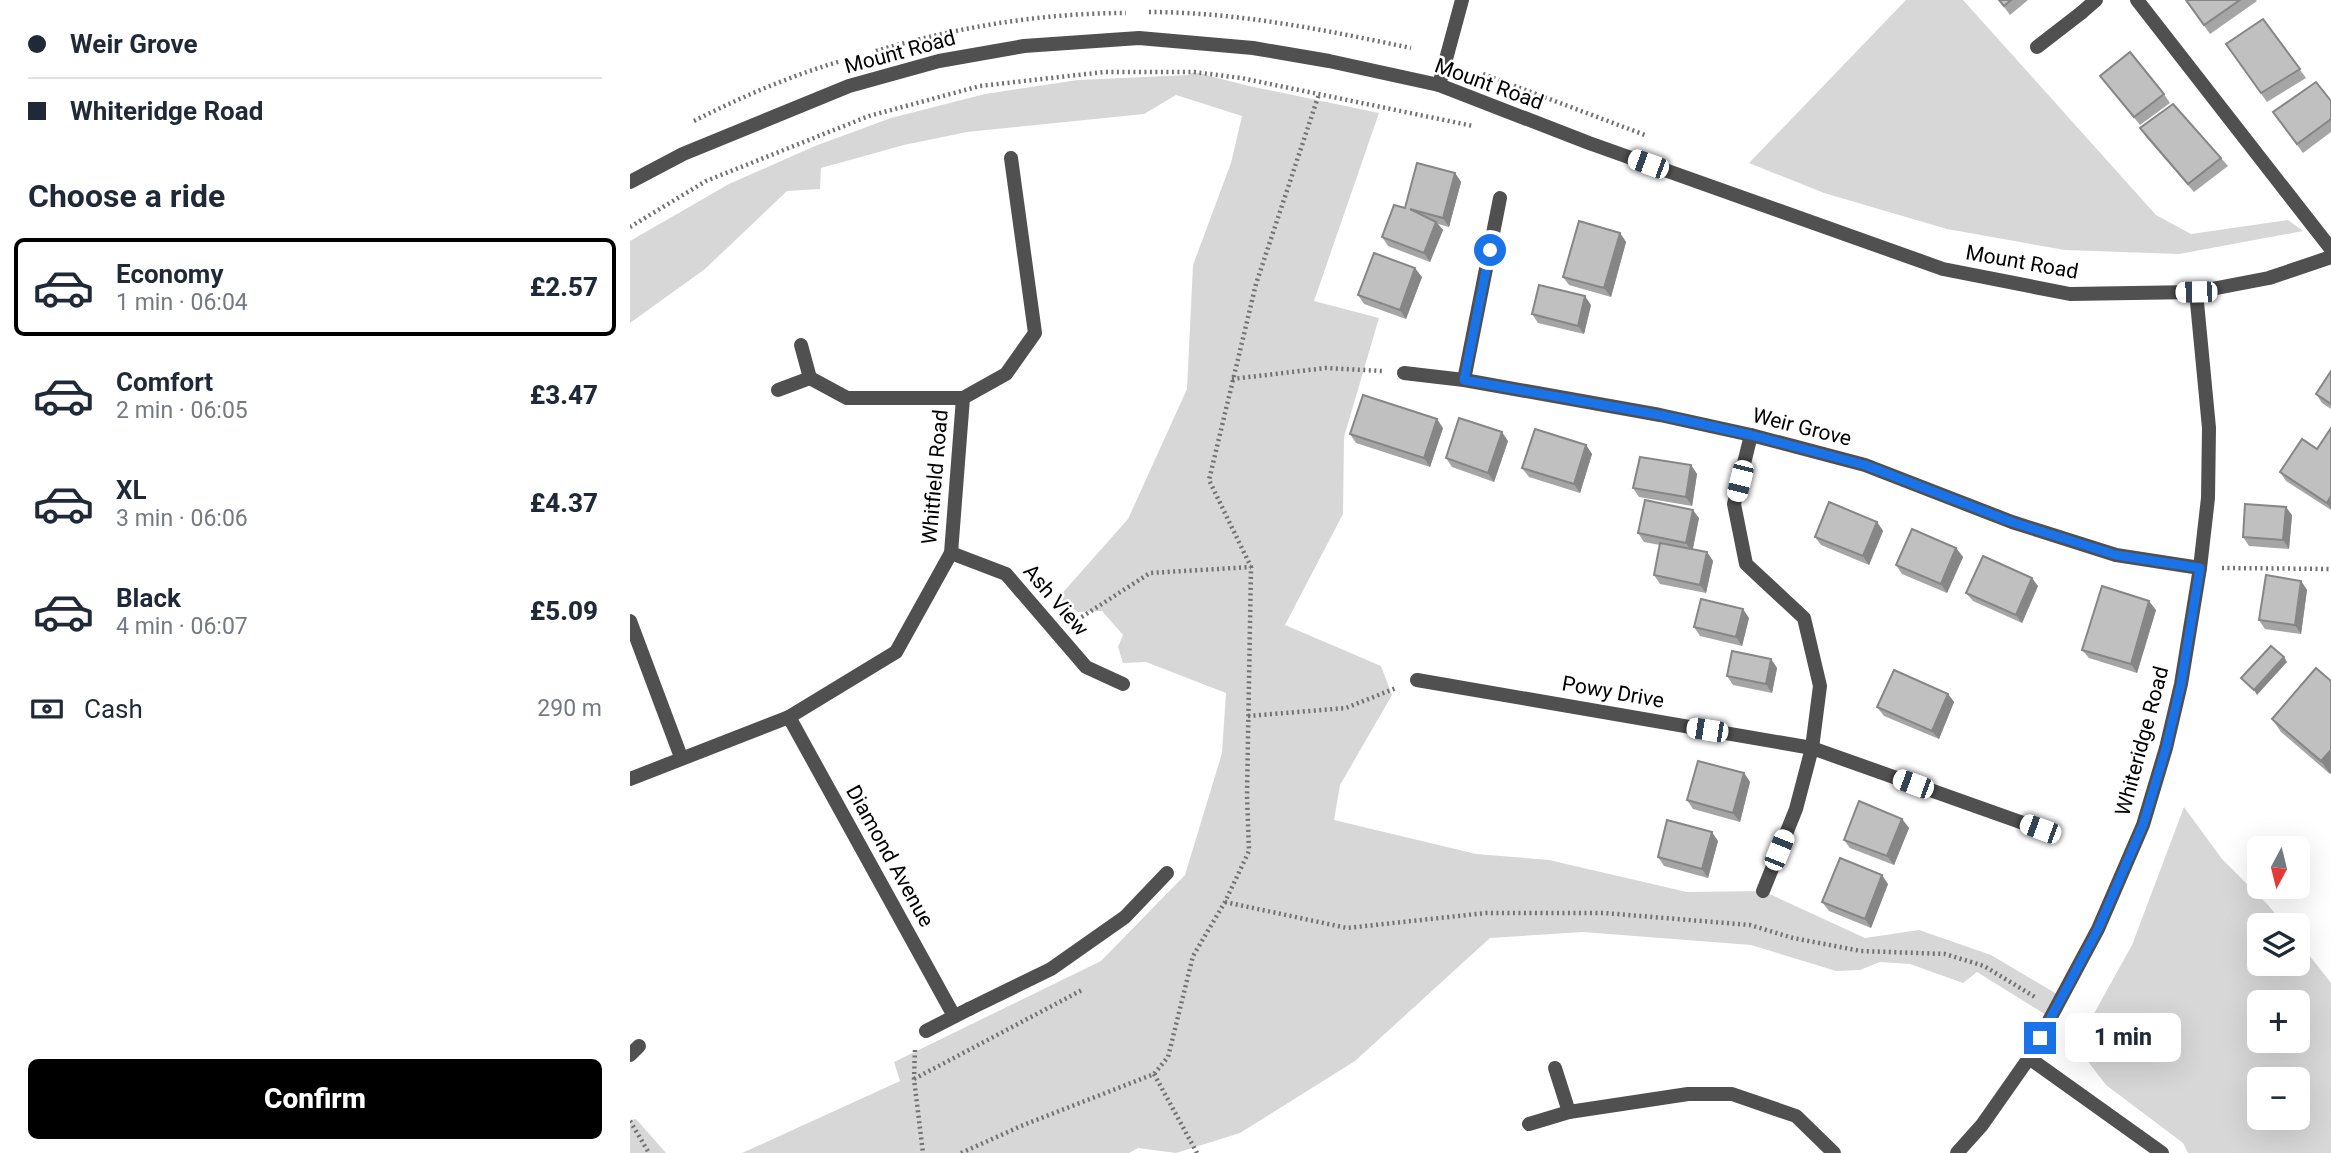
<!DOCTYPE html>
<meta charset="utf-8">
<style>
body{margin:0;font-family:Roboto,sans-serif;background:#f2f2f3;color:#1f2937;height:100vh;display:flex;flex-direction:column;font-size:26px;white-space:nowrap}
*{box-sizing:border-box;margin:0}
p{font-size:23px;color:#747a83}
.icon{flex:none;width:38px;height:38px;fill:none;stroke:currentColor;stroke-width:2;stroke-linecap:round;stroke-linejoin:round}
.map{position:relative;flex:1;overflow:hidden}
.sheet{display:flex;flex-direction:column;background:#fff;width:630px}
.sheet>*{flex:none}
.top-card{display:grid;align-content:center;height:154px;padding:0 28px;background:#fff}
.needle{width:46px;rotate:187deg}
.controls{position:absolute;left:1617px;top:836px;display:grid;gap:14px}
.controls a{display:grid;place-items:center;width:63px;height:63px;border-radius:10px;background:#fff;box-shadow:0 7px 28px #0002;font-size:35px}
.end{position:absolute;width:32px;height:32px;margin:-16px;border:9px solid #1a73e8;background:#fff;box-shadow:0 0 0 4px #fff}
.from{border-radius:50%}
.bubble{position:absolute;height:49px;border-radius:10px;background:#fff;box-shadow:0 7px 28px #0002;font-size:23px;font-weight:800;line-height:49px;text-align:center}
.car{position:absolute;width:21px;height:42px;margin:-21px -10px;border-radius:9px;box-shadow:0 0 5px 2px #0007;background:linear-gradient(#fff 24%,#345 0 40%,#fff 0 76%,#345 0 86%,#fff 0)}
.top-card b{display:flex;align-items:center;gap:24px;height:66px;font-size:26px}
.top-card b+b{border-top:2px solid #e0e1e3}
.top-card i{width:18px;height:18px;background:#1f2937}
ul{padding:0;list-style:none}
li{display:flex;align-items:center;gap:21px;height:98px;margin:0 14px 10px;padding:0 14px;border:4px solid transparent;border-radius:10px}
li div{flex:1}
li b{display:block;font-size:26px}
li em{font-style:normal;font-weight:800}
li.on{border-color:#000}
li>.icon{width:63px;height:63px;stroke-width:1.5}
h2{padding:0 28px;font-size:32px;line-height:84px}
.pay{display:flex;align-items:center;gap:18px;height:77px;padding:0 28px;font-size:26px}
.pay p{margin-inline-start:auto}
.action{display:flex;gap:14px;margin-top:auto;padding:14px 28px}
.action a{flex:1;height:80px;border-radius:10px;background:#000;color:#fff;font-size:28px;font-weight:800;line-height:80px;text-align:center}
main{display:flex;flex:1;min-height:0}
.map>svg:first-child{display:block}
.green{fill:#d7d7d7;fill-rule:evenodd}
.lines{fill:none;stroke-linecap:round;stroke-linejoin:round}
.path{stroke:#727272;stroke-width:4.5;stroke-dasharray:2 3.5;stroke-linecap:butt}
.service{stroke:#505050;stroke-width:14}
.minor{stroke:#505050;stroke-width:14}
.tertiary{stroke:#505050;stroke-width:14}
.wall{fill:#a5a5a5}
.shaded-wall{fill:#868686}
.building{fill:#c0c0c0;stroke:#868686;stroke-width:2}
.route{stroke:#1a73e8;stroke-width:9}
.labels{text-anchor:middle;stroke-width:5;stroke-linejoin:round;paint-order:stroke}
.street-label{font-size:21px;fill:#000;stroke:#fff}
</style>
<main>
<section class="sheet">
<div class="top-card">
<b><i class="from"></i>Weir Grove</b>
<b><i></i>Whiteridge Road</b>
</div>
<h2>Choose a ride</h2>
<ul>
<li class="on"><svg class="icon" aria-label="car" viewBox="0 0 24 24"><path d="M5 17H2v-5l4-1 3-4h7l3 4 3 1v5h-3M9 17h6M6 11h13"/><circle cx="7" cy="17" r="2"/><circle cx="17" cy="17" r="2"/></svg><div><b>Economy</b><p>1 min · 06:04</p></div><em>£2.57</em></li>
<li><svg class="icon" aria-label="car" viewBox="0 0 24 24"><path d="M5 17H2v-5l4-1 3-4h7l3 4 3 1v5h-3M9 17h6M6 11h13"/><circle cx="7" cy="17" r="2"/><circle cx="17" cy="17" r="2"/></svg><div><b>Comfort</b><p>2 min · 06:05</p></div><em>£3.47</em></li>
<li><svg class="icon" aria-label="car" viewBox="0 0 24 24"><path d="M5 17H2v-5l4-1 3-4h7l3 4 3 1v5h-3M9 17h6M6 11h13"/><circle cx="7" cy="17" r="2"/><circle cx="17" cy="17" r="2"/></svg><div><b>XL</b><p>3 min · 06:06</p></div><em>£4.37</em></li>
<li><svg class="icon" aria-label="car" viewBox="0 0 24 24"><path d="M5 17H2v-5l4-1 3-4h7l3 4 3 1v5h-3M9 17h6M6 11h13"/><circle cx="7" cy="17" r="2"/><circle cx="17" cy="17" r="2"/></svg><div><b>Black</b><p>4 min · 06:07</p></div><em>£5.09</em></li>
</ul>
<div class="pay"><svg class="icon" aria-label="cash" viewBox="0 0 24 24"><path d="M3 7h18v10H3z"/><circle cx="12" cy="12" r="2"/></svg>Cash<p>290 m</p></div>
<div class="action"><a>Confirm</a></div>
</section>
<div class="map">
<svg width="1701" height="1153" viewBox="0 0 1701 1153">
<rect width="100%" height="100%" fill="#fff"/>
<g class="green">
<polygon points="1276,0 1333,0 1526,215 1561,234 1658,220 1673,231 1549,254 1435,250 1317,229 1194,193 1119,163"/>
<polygon points="564,72 619,86 749,113 684,301 749,318 714,437 713,514 655,625 751,666 762,695 710,785 704,820 846,854 919,860 1057,892 1133,891 1235,938 1289,930 1361,955 1432,997 1421,1018 1347,972 1333,983 1280,964 1250,962 1230,970 1206,971 1121,945 953,932 860,938 725,1061 610,1133 546,1153 508,1148 499,1153 112,1153 270,1081 264,1062 471,961 555,875 592,753 596,693 516,662 493,663 488,647 493,635 472,611 448,612 428,598 498,519 557,389 563,265 601,163 612,116 546,95 514,114 337,132 274,145 191,168 190,189 157,191 75,269 0,323 0,241 99,184 185,146 261,118 355,94 448,80 559,75"/>
<path d="M1554,807l38,52 46,46 17,21h-26v38h39v-23l33,42v170h-143l-5,-10 -77,-58 -30,-39 56,-101zM1629,1003h39v38h-39zM1629,1080h39v38h-39z"/>
<polygon points="6,1119 36,1153 0,1153 0,1120"/>
</g>
<g class="lines">
<g class="path">
<path d="M519,12c88,0 176,18 262,36"/>
<path d="M246,51c82,-24 165,-38 250,-38"/>
<polyline points="853,74 1015,135"/>
<path d="M64,121c47,-24 96,-45 147,-60"/>
<polyline points="0,227 76,181 239,116 350,86 474,72 564,72 611,78 843,126"/>
<polyline points="602,379 696,368 752,371"/>
<polyline points="1592,568 1701,569"/>
<polyline points="447,620 520,573 621,567"/>
<polyline points="618,716 716,708 766,688"/>
<polyline points="595,902 717,928 856,913 974,913 1120,925 1163,938 1231,951 1315,954 1354,966 1405,997"/>
<polyline points="285,1050 284,1079 293,1153"/>
<polyline points="524,1074 567,1153"/>
<polyline points="284,1079 452,990"/>
<polyline points="0,1121 19,1153"/>
<polyline points="331,1153 391,1126 524,1074 538,1057 563,956 595,902 619,851 617,795 621,567 579,480 626,284 689,94"/>
</g>
<g class="service">
<polyline points="1407,47 1451,13"/>
<polyline points="339,1009 421,969 495,917 537,873"/>
<polyline points="0,1055 9,1046"/>
</g>
<g class="minor">
<polyline points="1507,0 1701,249"/>
<polyline points="1451,13 1466,0"/>
<polyline points="809,85 832,0"/>
<polyline points="171,345 180,378 217,398 333,398"/>
<polyline points="774,373 834,380 1030,415 1121,435 1235,465 1382,522 1486,555 1570,568"/>
<polyline points="834,380 870,198"/>
<polyline points="148,390 180,378"/>
<polyline points="1121,435 1104,504 1116,564 1174,618 1190,686 1182,748 1166,809 1133,891"/>
<polyline points="321,553 376,574 456,667 493,684"/>
<polyline points="0,621 51,757"/>
<polyline points="787,680 1182,748 1410,829"/>
<polyline points="159,717 324,1016"/>
<polyline points="0,779 159,717 266,652 321,553 333,398 376,374 405,333 381,158"/>
<polyline points="296,1031 339,1009"/>
<polyline points="1399,1058 1532,1153"/>
<polyline points="925,1068 939,1112"/>
<polyline points="899,1124 939,1112 1058,1094 1102,1094 1166,1116 1204,1153"/>
</g>
<g class="tertiary">
<polyline points="0,182 53,154 219,86 309,61 394,46 509,38 623,48 699,61 809,85 959,143 1313,269 1440,294 1566,292 1639,278 1701,257"/>
<polyline points="1327,1153 1352,1125 1399,1058 1468,929 1513,825 1536,748 1551,684 1570,568 1578,498 1579,428 1566,292"/>
</g>
</g>
<g class="wall">
<polygon points="1369,0 1398,0 1380,15"/>
<polygon points="1556,0 1626,0 1627,1 1580,34"/>
<polygon points="1633,19 1676,78 1637,102 1596,44"/>
<polygon points="1470,76 1534,94 1540,103 1510,125"/>
<polygon points="1701,101 1701,132 1673,153 1643,112"/>
<polygon points="1510,128 1591,158 1598,166 1564,192 1516,137"/>
<polygon points="825,173 831,182 819,227 808,224 813,230 800,262 758,246 752,237 775,208"/>
<polygon points="990,233 996,242 981,297 939,285 933,277"/>
<polygon points="792,277 776,319 734,304 728,295"/>
<polygon points="961,305 954,334 908,323 902,314"/>
<polygon points="1701,371 1701,409 1692,403 1686,394"/>
<polygon points="813,428 800,467 726,443 720,434"/>
<polygon points="1701,428 1701,510 1656,481 1650,472 1687,449"/>
<polygon points="878,441 864,482 822,467 816,458"/>
<polygon points="956,445 962,454 950,493 899,477 892,468"/>
<polygon points="1061,465 1067,474 1062,506 1009,497 1003,488"/>
<polygon points="1662,515 1659,549 1619,546 1613,537"/>
<polygon points="1069,518 1063,549 1077,552 1083,561 1076,593 1030,584 1024,575 1030,545 1014,542 1008,533"/>
<polygon points="1247,522 1253,531 1239,565 1191,545 1185,537"/>
<polygon points="1326,548 1333,557 1317,593 1272,574 1266,565"/>
<polygon points="1671,581 1677,590 1671,634 1635,629 1629,620"/>
<polygon points="1408,586 1392,623 1343,601 1336,593"/>
<polygon points="1526,610 1507,673 1459,658 1452,650"/>
<polygon points="1119,618 1112,646 1070,636 1064,627"/>
<polygon points="1141,659 1147,668 1142,693 1103,685 1097,676"/>
<polygon points="1701,681 1700,774 1651,732 1642,719"/>
<polygon points="1318,694 1324,702 1309,739 1254,716 1247,707"/>
<polygon points="1114,773 1120,782 1110,822 1063,809 1057,800"/>
<polygon points="1272,819 1279,828 1264,865 1220,848 1214,840"/>
<polygon points="1088,841 1078,878 1034,866 1028,857"/>
<polygon points="1258,884 1241,928 1199,911 1192,902"/>
</g>
<g class="shaded-wall">
<polygon points="825,173 831,182 819,227 813,218"/>
<polygon points="806,222 813,230 800,262 794,253"/>
<polygon points="990,233 996,242 981,297 974,288"/>
<polygon points="785,268 792,277 776,319 770,310"/>
<polygon points="955,296 961,305 954,334 948,326"/>
<polygon points="807,419 813,428 800,467 794,458"/>
<polygon points="872,432 878,441 864,482 858,473"/>
<polygon points="956,445 962,454 950,493 944,484"/>
<polygon points="1061,465 1067,474 1062,506 1056,497"/>
<polygon points="1701,496 1701,509 1697,503"/>
<polygon points="1656,507 1662,515 1659,549 1653,540"/>
<polygon points="1063,510 1069,518 1062,552 1056,543"/>
<polygon points="1247,522 1253,531 1239,565 1233,556"/>
<polygon points="1326,548 1333,557 1317,593 1311,584"/>
<polygon points="1077,552 1083,561 1076,593 1070,585"/>
<polygon points="1402,578 1408,586 1392,623 1386,615"/>
<polygon points="1671,581 1677,590 1671,634 1665,625"/>
<polygon points="1519,601 1526,610 1507,673 1501,664"/>
<polygon points="1113,609 1119,618 1112,646 1106,637"/>
<polygon points="1654,657 1657,662 1627,695 1624,690"/>
<polygon points="1141,659 1147,668 1142,693 1136,684"/>
<polygon points="1318,694 1324,702 1309,739 1302,731"/>
<polygon points="1701,750 1701,773 1700,774 1691,761"/>
<polygon points="1114,773 1120,782 1110,822 1103,813"/>
<polygon points="1272,819 1279,828 1264,865 1257,856"/>
<polygon points="1082,832 1088,841 1078,878 1072,869"/>
<polygon points="1252,875 1258,884 1241,928 1235,919"/>
</g>
<g class="building">
<polygon points="1369,0 1381,0 1374,6"/>
<polygon points="1556,0 1610,0 1574,25"/>
<polygon points="1633,19 1670,69 1631,93 1596,44"/>
<polygon points="1500,52 1534,94 1504,117 1470,76"/>
<polygon points="1686,82 1701,101 1701,119 1667,144 1643,112"/>
<polygon points="1543,104 1591,158 1558,184 1510,128"/>
<polygon points="787,163 825,173 813,218 780,209 806,222 794,253 752,237 764,205 775,208"/>
<polygon points="949,221 990,233 974,288 933,277"/>
<polygon points="744,253 785,268 770,310 728,295"/>
<polygon points="909,285 955,296 948,326 902,314"/>
<polygon points="1701,371 1701,404 1686,394"/>
<polygon points="733,395 807,419 794,458 720,434"/>
<polygon points="829,418 872,432 858,473 816,458"/>
<polygon points="1701,428 1701,496 1697,503 1650,472 1672,439 1687,449"/>
<polygon points="905,429 956,445 944,484 892,468"/>
<polygon points="1010,457 1061,465 1056,497 1003,488"/>
<polygon points="1015,500 1063,510 1056,543 1008,533"/>
<polygon points="1199,502 1247,522 1233,556 1185,537"/>
<polygon points="1615,504 1656,507 1653,540 1613,537"/>
<polygon points="1282,529 1326,548 1311,584 1266,565"/>
<polygon points="1030,543 1077,552 1070,585 1024,575"/>
<polygon points="1353,556 1402,578 1386,615 1336,593"/>
<polygon points="1636,575 1671,581 1665,625 1629,620"/>
<polygon points="1472,586 1519,601 1501,664 1452,650"/>
<polygon points="1071,599 1113,609 1106,637 1064,627"/>
<polygon points="1641,646 1654,657 1624,690 1611,678"/>
<polygon points="1102,651 1141,659 1136,684 1097,676"/>
<polygon points="1686,668 1701,681 1701,750 1691,761 1642,719"/>
<polygon points="1264,670 1318,694 1302,731 1247,707"/>
<polygon points="1068,761 1114,773 1103,813 1057,800"/>
<polygon points="1229,801 1272,819 1257,856 1214,840"/>
<polygon points="1037,820 1082,832 1072,869 1028,857"/>
<polygon points="1210,858 1252,875 1235,919 1192,902"/>
</g>
<g class="lines">
<polyline class="route" points="860,250 834,380 1030,415 1121,435 1235,465 1382,522 1486,555 1570,568 1551,684 1536,748 1513,825 1468,929 1410,1038"/>
</g>
<g class="labels">
<g class="street-label">
<text transform="translate(270 52) rotate(-15)" y="7">Mount Road</text>
<text transform="translate(859 84) rotate(20)" y="7">Mount Road</text>
<text transform="translate(1392 262) rotate(10)" y="7">Mount Road</text>
<text transform="translate(1172 427) rotate(14)" y="7">Weir Grove</text>
<text transform="translate(305 477) rotate(-85)" y="7">Whitfield Road</text>
<text transform="translate(426 600) rotate(49)" y="7">Ash View</text>
<text transform="translate(983 692) rotate(10)" y="7">Powy Drive</text>
<text transform="translate(1512 741) rotate(-75)" y="7">Whiteridge Road</text>
<text transform="translate(260 856) rotate(61)" y="7">Diamond Avenue</text>
</g>
</g>
</svg>
<div class="controls">
<a><svg class="needle" viewBox="-14 -14 28 28"><path d="M0-13l5 13h-10z" fill="#e53935"/><path d="M0 13l5-13h-10z" fill="#747a83"/></svg></a>
<a><svg class="icon" aria-label="layers" viewBox="0 0 24 24"><path d="M12 4l9 5-9 5-9-5zM3 14l9 5 9-5"/></svg></a>
<a>+</a>
<a>−</a>
</div>
<i class="end from" style="left:860px;top:250px"></i>
<i class="end" style="left:1410px;top:1038px"></i>
<div class="bubble" style="left:1435px;top:1013px;width:116px">1 min</div>
<i class="car" style="left:1018px;top:164px;rotate:290deg"></i>
<i class="car" style="left:1566px;top:292px;rotate:269deg"></i>
<i class="car" style="left:1110px;top:481px;rotate:194deg"></i>
<i class="car" style="left:1077px;top:730px;rotate:279deg"></i>
<i class="car" style="left:1283px;top:784px;rotate:290deg"></i>
<i class="car" style="left:1410px;top:829px;rotate:290deg"></i>
<i class="car" style="left:1149px;top:850px;rotate:22deg"></i>
</div>
</main>
